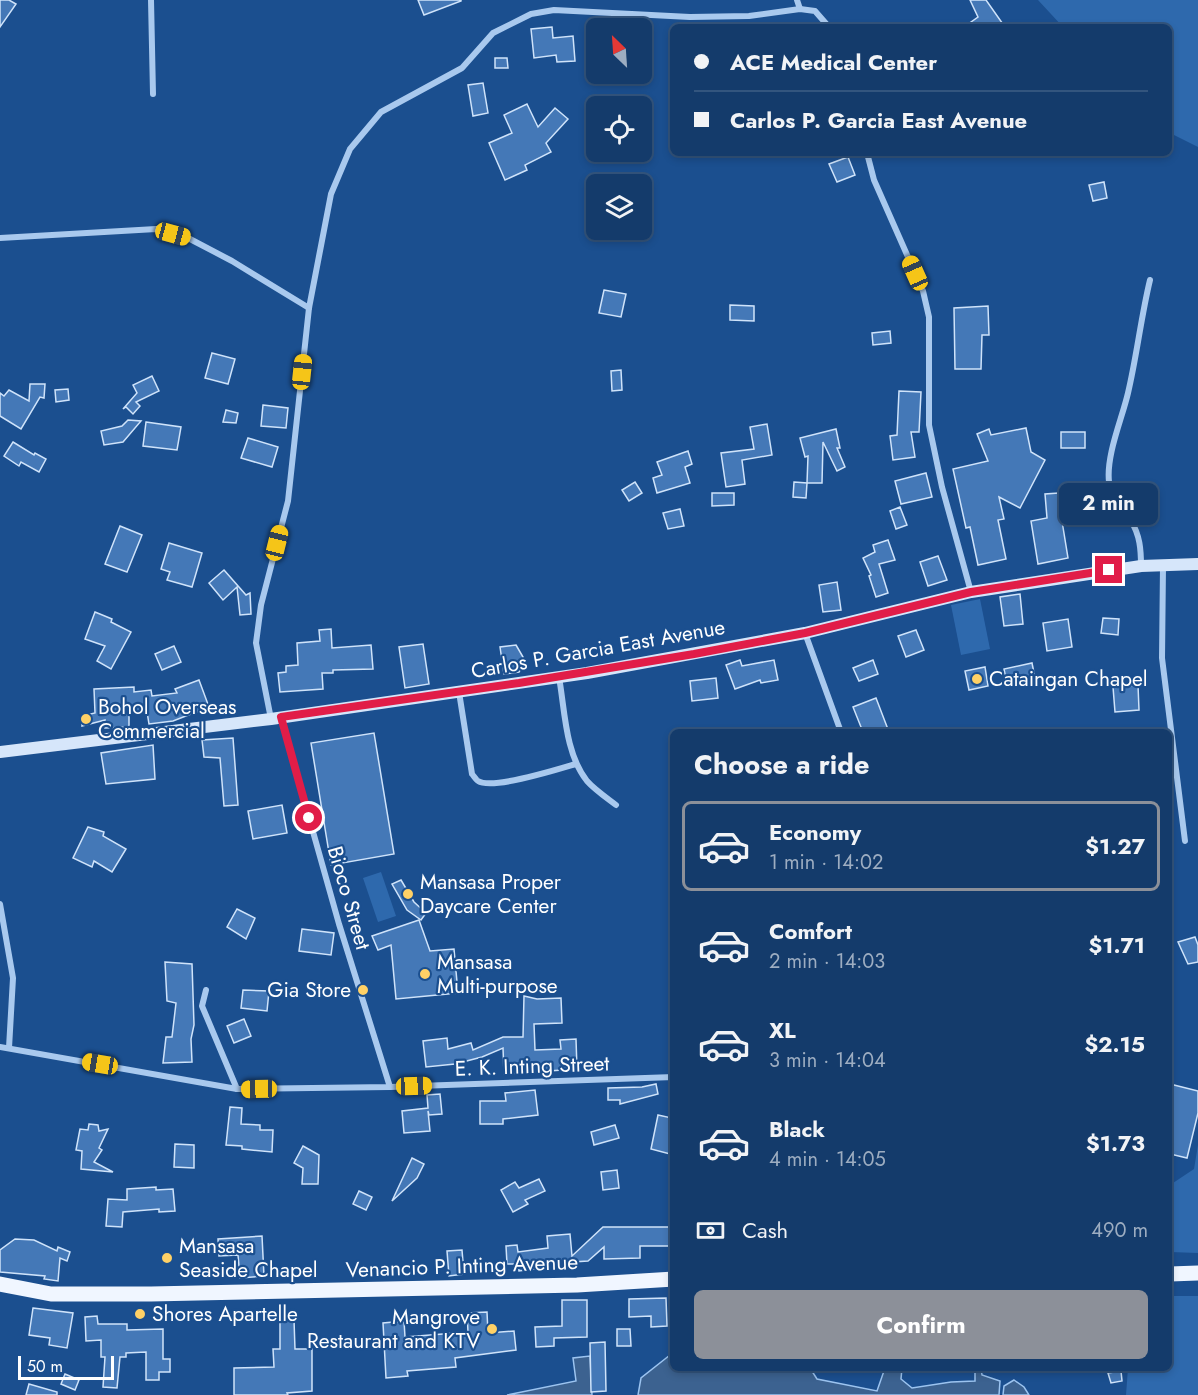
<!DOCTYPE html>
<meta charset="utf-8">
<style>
body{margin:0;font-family:Jost,sans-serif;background:#214673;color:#f1f3f6;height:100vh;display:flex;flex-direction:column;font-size:22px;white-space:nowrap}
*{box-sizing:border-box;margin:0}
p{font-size:20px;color:#9dadc1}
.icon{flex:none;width:33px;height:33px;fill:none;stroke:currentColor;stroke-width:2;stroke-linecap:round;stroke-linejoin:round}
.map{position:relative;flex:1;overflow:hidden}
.panel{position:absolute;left:670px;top:729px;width:502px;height:642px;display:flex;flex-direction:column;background:#143b6b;border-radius:9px;box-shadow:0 3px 9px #0003,0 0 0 2px #33557e}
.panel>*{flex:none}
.top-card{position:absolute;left:670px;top:24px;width:502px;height:132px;border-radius:9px;box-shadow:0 3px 9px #0003,0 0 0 2px #33557e;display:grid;align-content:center;height:132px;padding:0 24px;background:#143b6b}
.needle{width:39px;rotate:335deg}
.tools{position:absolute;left:586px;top:18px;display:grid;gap:12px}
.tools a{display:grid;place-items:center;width:66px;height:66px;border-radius:9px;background:#143b6b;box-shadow:0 3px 9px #0003,0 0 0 2px #33557e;font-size:30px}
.scale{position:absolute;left:18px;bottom:15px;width:96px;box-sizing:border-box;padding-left:6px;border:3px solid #fff;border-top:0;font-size:16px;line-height:21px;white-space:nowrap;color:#fff;-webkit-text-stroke:4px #1b4f8f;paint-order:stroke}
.end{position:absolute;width:27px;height:27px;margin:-14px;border:8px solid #e11d48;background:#fff;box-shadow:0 0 0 3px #fff}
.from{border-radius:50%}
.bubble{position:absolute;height:42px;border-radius:9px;background:#143b6b;box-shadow:0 3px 9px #0003,0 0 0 2px #33557e;font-size:20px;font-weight:700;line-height:42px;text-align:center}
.car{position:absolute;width:18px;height:36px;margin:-18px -9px;border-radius:8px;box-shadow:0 0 4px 2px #0007;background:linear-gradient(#f5c518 24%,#345 0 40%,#f5c518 0 76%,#345 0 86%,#f5c518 0)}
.top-card b{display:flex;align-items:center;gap:21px;height:57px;font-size:22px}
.top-card b+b{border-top:2px solid #33557e}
.top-card i{width:15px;height:15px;background:#f1f3f6}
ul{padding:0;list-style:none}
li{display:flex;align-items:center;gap:18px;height:90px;margin:0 12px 9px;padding:0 12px;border:3px solid transparent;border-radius:9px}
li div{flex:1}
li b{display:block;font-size:22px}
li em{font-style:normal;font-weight:700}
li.active{border-color:#8c9099}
li>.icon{width:54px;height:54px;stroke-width:1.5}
h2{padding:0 24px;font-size:27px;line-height:72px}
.pay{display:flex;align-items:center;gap:15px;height:66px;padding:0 24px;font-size:22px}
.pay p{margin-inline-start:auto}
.primary-button{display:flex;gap:12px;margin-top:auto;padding:12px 24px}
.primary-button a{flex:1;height:69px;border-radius:9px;background:#8c9099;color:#fff;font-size:24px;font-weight:700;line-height:69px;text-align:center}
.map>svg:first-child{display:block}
.green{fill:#2e69ad}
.water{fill:#3c6290;stroke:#9cc4f0;stroke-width:1.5}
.building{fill:#4478b7;stroke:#cfe3fa;stroke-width:1.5}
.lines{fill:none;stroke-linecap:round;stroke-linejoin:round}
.minor{stroke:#a9c9ee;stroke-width:6}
.secondary{stroke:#d6e6fa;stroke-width:12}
.primary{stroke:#f0f6ff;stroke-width:15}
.route{stroke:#e11d48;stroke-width:8}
.poi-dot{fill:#ffd166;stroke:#1b4f8f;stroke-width:2}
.labels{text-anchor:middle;stroke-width:4.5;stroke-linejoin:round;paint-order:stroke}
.street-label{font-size:21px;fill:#fff;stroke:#1b4f8f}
.poi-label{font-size:21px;fill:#fff;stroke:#1b4f8f;text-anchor:start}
</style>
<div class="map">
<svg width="1198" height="1395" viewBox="0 0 1198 1395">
<rect width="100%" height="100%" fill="#1b4f8f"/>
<g class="green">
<polygon points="1038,0 1198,0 1198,147 1170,133 1170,27 1063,27"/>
<polygon points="980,599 990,649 961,655 951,605"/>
<polygon points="381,872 396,916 378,922 363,878"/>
<polygon points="1198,1145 1198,1253 1170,1252 1170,1185 1194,1169"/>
<polygon points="1170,1296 1198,1296 1198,1395 1126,1395 1128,1368 1170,1368"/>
</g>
<g class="water">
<polygon points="669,1343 673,1343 674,1368 810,1368 817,1379 877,1391 885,1368 902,1368 901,1379 912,1388 951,1382 975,1381 975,1368 981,1368 982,1375 1000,1381 999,1395 638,1395 641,1378 670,1355"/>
<polygon points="590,1356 592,1395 507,1395 576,1381 573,1358"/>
<polygon points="1014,1380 1024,1387 1029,1395 1003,1395 1004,1386"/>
</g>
<g class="building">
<polygon points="0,0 9,0 16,4 0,27"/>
<polygon points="418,0 461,0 461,1 424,15"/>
<polygon points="970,0 986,0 1005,27 964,27 978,17"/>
<polygon points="552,27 553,38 573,36 575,61 557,62 556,55 534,58 531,29"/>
<polygon points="495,58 507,58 508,68 495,68"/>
<polygon points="483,83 488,113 473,116 468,85"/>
<polygon points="527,104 538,127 555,108 568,119 546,143 551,152 525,165 527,170 505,180 489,143 512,133 504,115"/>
<polygon points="848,157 855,175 837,182 829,164"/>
<polygon points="1104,182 1107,198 1093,201 1089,185"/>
<polygon points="604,290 626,294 621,317 599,313"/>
<polygon points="730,305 754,306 754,321 730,320"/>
<polygon points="988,306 989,335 982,335 981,369 955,369 954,308"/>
<polygon points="890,331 891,343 873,345 872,333"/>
<polygon points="212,353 235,359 228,384 205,378"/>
<polygon points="621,370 622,390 612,391 611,371"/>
<polygon points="152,376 159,391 136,402 140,406 133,414 126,407 123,409 137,393 133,385"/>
<polygon points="30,384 45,384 44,398 40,397 21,429 0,416 0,393 4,396 9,390 29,401"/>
<polygon points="68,389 69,400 56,402 55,390"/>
<polygon points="899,391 921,392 919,432 911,432 915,457 893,460 890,436 897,435"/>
<polygon points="263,405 288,408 286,428 261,426"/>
<polygon points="226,410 238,413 236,423 223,422"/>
<polygon points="128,420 141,421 123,442 104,445 101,431 122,426"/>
<polygon points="146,422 181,427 177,450 143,446"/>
<polygon points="767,424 772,455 742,460 745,484 726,487 721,453 754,449 750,427"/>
<polygon points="1026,428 1031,452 1045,460 1020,508 999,497 1004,519 998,520 1006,559 978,565 970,527 966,528 953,469 988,461 977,434 989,429 991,435"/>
<polygon points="836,429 840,448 837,448 845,467 837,471 823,442 822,483 807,483 808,456 805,457 800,438"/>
<rect x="1061" y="432" width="24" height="16"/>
<polygon points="248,438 278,447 272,467 241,458"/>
<polygon points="13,442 34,455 35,453 46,459 39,472 21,462 19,466 4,456"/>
<polygon points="688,451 692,464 685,467 690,483 657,493 653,478 662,475 657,462"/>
<polygon points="926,473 932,497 901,504 895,481"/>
<polygon points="635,482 642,493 629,501 622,490"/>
<polygon points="794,482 807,483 806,498 793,497"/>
<polygon points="1073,492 1074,514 1061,515 1068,558 1038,564 1031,521 1047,518 1045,494"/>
<polygon points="712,493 734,493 734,505 712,506"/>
<polygon points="900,507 907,525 896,529 890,511"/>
<polygon points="680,509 684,526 668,529 663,513"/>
<polygon points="120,526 142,535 127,572 105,564"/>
<polygon points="888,540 895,560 879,564 888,593 876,597 869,576 871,575 863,558 875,552 873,545"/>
<polygon points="169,543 202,553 192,587 167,580 170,572 161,569"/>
<polygon points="938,556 947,580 928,586 920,562"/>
<polygon points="224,570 246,595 250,593 251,614 240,615 237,587 223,600 209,583"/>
<polygon points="837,582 841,610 823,612 819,585"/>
<polygon points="1020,594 1023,624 1004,626 1000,597"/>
<polygon points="95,612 112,619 111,622 131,632 111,669 97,661 105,646 85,639"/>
<polygon points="1103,618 1119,619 1118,635 1101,633"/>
<polygon points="1068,619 1072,647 1047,651 1043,623"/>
<polygon points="331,629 332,648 371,645 373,669 333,670 333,673 322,673 323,689 280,692 278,673 286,672 286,666 298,665 297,643 320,641 319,630"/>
<polygon points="916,630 924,650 906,657 898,636"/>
<polygon points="423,644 429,684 405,688 399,647"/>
<polygon points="516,645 523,657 523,665 519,672 504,674 500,647"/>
<polygon points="174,646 181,662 162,670 155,654"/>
<polygon points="740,660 742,666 774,660 778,680 761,683 760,680 735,689 726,665"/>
<polygon points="873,660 878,674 859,681 853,668"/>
<polygon points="1032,663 1035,678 1007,684 1004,669"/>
<polygon points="985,667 988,686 969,690 965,671"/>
<polygon points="716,678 718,698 692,701 690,681"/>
<polygon points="199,680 209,707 173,721 149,724 147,712 129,713 129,727 105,728 105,720 82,726 82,716 95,713 94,689 134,687 134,692 151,690 152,696 177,693 175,689"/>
<polygon points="1138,685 1139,710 1115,712 1113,687"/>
<polygon points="876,698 889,732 863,732 853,707"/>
<polygon points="374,733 394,854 331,865 311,743"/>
<polygon points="233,738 238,805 224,806 220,758 204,757 202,740"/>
<polygon points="153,745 155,779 106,784 101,753"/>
<polygon points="282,805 287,833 253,839 248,811"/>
<polygon points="88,827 104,832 103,836 126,849 112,872 94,861 92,867 73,858"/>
<polygon points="401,880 414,902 426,913 421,920 407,910 392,884"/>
<polygon points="237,909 255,918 246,939 227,927"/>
<polygon points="419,920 430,951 454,949 458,993 396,999 391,945 378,950 372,936"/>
<polygon points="302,929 334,933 331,955 299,951"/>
<polygon points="1195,937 1198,945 1198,962 1188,964 1178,942"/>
<polygon points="165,962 192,964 194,1025 191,1039 192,1062 163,1063 166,1037 172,1037 176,1003 167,1001"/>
<polygon points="243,990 269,991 267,1011 241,1008"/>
<polygon points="524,996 537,999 561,998 562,1023 534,1024 535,1050 561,1049 560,1040 576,1039 577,1069 504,1074 503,1048 482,1057 455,1064 426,1067 423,1041 447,1038 448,1049 471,1043 473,1050 503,1037 523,1037"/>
<polygon points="244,1019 251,1036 234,1043 227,1026"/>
<polygon points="656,1084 658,1094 620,1104 620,1100 608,1100 608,1088 642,1087"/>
<polygon points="1170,1084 1198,1091 1198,1113 1187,1158 1170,1154"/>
<polygon points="535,1090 538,1115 503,1119 503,1124 480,1124 480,1101 506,1101 505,1093"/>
<polygon points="440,1094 442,1114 429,1115 428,1111 430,1131 404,1133 402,1111 428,1108 427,1095"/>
<polygon points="230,1107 242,1108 241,1124 260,1125 260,1130 273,1130 272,1152 242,1149 242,1146 226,1145"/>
<polygon points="658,1115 672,1118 674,1155 651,1149"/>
<polygon points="89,1124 98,1125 99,1131 108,1129 99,1148 102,1150 94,1162 113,1172 81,1169 82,1151 76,1150 80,1129 88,1130"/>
<polygon points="615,1125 619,1138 594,1145 591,1132"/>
<polygon points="175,1144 194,1145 194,1168 174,1167"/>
<polygon points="303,1146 319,1155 318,1184 302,1184 303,1168 294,1163"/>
<polygon points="412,1158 424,1164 417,1178 392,1201"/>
<polygon points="617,1170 619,1188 603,1190 601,1172"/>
<polygon points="539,1179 545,1191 525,1200 528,1204 513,1212 501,1190 515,1182 519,1188"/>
<polygon points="156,1187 156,1190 173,1189 175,1211 159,1212 159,1209 123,1212 122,1227 106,1226 108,1199 127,1200 127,1189"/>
<polygon points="359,1191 372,1197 366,1210 353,1204"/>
<polygon points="603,1227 674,1227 674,1246 640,1246 640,1258 604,1259 604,1247 588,1261 573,1262 573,1267 550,1269 550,1267 519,1271 518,1264 507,1264 506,1246 517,1245 518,1252 548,1248 547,1236 570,1234 572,1256"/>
<polygon points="262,1236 264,1276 240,1278 238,1255 219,1256 218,1239"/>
<polygon points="15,1239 34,1240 57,1251 58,1247 70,1252 67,1261 60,1258 58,1281 44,1279 45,1276 0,1272 0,1250"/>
<polygon points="462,1250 464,1274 449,1276 447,1251"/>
<polygon points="666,1298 667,1326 651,1327 651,1316 629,1317 629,1299"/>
<polygon points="562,1300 587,1300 587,1337 554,1338 554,1346 536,1347 535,1327 562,1326"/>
<polygon points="33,1308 73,1313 67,1348 49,1345 50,1338 29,1335"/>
<polygon points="487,1312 488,1333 514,1331 516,1350 455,1358 456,1367 407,1371 408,1376 386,1378 383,1323 404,1321 405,1337 468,1332 467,1313"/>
<polygon points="97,1316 98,1324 127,1324 127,1330 163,1329 163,1359 170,1359 170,1372 159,1372 159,1380 146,1380 146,1352 126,1353 126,1357 120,1357 117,1388 103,1387 105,1357 101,1357 101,1340 86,1341 85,1317"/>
<polygon points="280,1320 294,1320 295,1349 312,1349 312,1391 287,1393 288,1395 234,1395 234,1368 274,1367 273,1349 280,1349"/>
<polygon points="617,1329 630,1329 631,1346 617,1346"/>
<polygon points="605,1342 606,1391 591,1392 590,1343"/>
<polygon points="1121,1371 1122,1381 1111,1383 1108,1373"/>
<polygon points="65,1374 79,1380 75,1390 61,1384"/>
<polygon points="29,1384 57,1392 57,1395 26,1395"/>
</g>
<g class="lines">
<g class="minor">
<polyline points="151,0 153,94"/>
<polyline points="797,0 800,9"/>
<polyline points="867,153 874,180 923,291 929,317 929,425 942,487 971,592"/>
<polyline points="0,238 156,229 190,239 232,261 309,308"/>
<path d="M1141,566c0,-16 -1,-31 -10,-45 -9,-14 -20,-20 -22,-39 -3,-27 13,-63 19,-89 9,-38 13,-76 22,-113"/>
<polyline points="1163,566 1162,658 1185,841"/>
<polyline points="805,633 841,732"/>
<path d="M559,677c6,34 6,76 28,104 8,9 20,17 29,24"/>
<path d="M459,692l13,82c1,1 5,7 6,7 15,9 81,-12 98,-17"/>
<polyline points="281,718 339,924 390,1087"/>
<polyline points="271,719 256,643 261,605 288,501 309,308 331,194 350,149 381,112 462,68 493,33 531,14 554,10 690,17 749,16 800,9 815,11 829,27"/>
<polyline points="0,904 13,978 9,1048"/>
<polyline points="206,990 202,1006 237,1089"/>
<polyline points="0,1047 237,1089 390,1087 674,1077"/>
</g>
<polyline class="secondary" points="0,752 271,719 587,673 805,633 971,592 1141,566 1198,564"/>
<g class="primary">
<polyline points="1170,1274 1198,1273"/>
<polyline points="0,1284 51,1294 151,1294 577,1285 674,1279"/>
</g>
</g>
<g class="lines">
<polyline class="route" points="309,818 281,717 519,683 694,654 805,633 971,592 1109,570"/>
</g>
<g class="poi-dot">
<circle cx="977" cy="679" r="6"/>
<circle cx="86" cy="719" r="6"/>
<circle cx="408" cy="894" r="6"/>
<circle cx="425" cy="974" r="6"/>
<circle cx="363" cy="990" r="6"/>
<circle cx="167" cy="1258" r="6"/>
<circle cx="140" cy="1314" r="6"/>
<circle cx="492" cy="1329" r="6"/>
</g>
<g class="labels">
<g class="street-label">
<text transform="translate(598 649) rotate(-10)" y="7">Carlos P. Garcia East Avenue</text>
<text transform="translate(349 898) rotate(74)" y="7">Bioco Street</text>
<text transform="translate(532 1066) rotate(-2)" y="7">E. K. Inting Street</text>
<text transform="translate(462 1266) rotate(-2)" y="7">Venancio P. Inting Avenue</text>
</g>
<g class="poi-label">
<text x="989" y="686">Cataingan Chapel</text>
<text x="98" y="714">Bohol Overseas<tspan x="98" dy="24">Commercial</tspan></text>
<text x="420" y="889">Mansasa Proper<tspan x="420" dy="24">Daycare Center</tspan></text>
<text x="437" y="969">Mansasa<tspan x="437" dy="24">Multi-purpose</tspan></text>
<text x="351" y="997" text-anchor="end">Gia Store</text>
<text x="179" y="1253">Mansasa<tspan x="179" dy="24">Seaside Chapel</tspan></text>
<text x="152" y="1321">Shores Apartelle</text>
<text x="480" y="1324" text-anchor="end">Mangrove<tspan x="480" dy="24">Restaurant and KTV</tspan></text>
</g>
</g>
</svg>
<div class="tools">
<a><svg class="needle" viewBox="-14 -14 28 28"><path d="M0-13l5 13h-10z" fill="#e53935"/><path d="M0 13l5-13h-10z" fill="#9dadc1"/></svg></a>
<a><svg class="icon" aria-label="locate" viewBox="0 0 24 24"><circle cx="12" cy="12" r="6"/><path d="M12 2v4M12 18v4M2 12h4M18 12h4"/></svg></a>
<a><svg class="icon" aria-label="layers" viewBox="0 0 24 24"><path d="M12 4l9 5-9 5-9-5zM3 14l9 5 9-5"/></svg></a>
</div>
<div class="scale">50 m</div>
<i class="end from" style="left:309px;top:818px"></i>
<i class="end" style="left:1109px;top:570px"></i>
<div class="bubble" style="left:1059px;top:483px;width:99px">2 min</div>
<i class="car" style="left:173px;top:234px;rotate:105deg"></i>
<i class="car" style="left:915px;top:273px;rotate:336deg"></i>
<i class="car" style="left:302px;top:372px;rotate:6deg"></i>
<i class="car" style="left:277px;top:543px;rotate:14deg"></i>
<i class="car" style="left:100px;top:1064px;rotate:280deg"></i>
<i class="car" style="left:414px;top:1086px;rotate:88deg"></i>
<i class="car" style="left:259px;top:1089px;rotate:269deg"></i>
<div class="top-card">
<b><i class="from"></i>ACE Medical Center</b>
<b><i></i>Carlos P. Garcia East Avenue</b>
</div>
<section class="panel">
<h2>Choose a ride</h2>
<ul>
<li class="active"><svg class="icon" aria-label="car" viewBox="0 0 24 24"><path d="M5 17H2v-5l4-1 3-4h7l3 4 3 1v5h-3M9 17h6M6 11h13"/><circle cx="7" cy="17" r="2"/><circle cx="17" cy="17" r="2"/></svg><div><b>Economy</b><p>1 min · 14:02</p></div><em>$1.27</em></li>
<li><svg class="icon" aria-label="car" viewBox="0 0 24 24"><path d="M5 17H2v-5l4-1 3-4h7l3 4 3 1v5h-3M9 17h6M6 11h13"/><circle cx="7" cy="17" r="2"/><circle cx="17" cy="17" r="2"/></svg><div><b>Comfort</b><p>2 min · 14:03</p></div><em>$1.71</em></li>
<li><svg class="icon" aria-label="car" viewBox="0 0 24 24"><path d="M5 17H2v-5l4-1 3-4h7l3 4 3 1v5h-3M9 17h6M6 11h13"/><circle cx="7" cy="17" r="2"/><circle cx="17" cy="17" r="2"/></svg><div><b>XL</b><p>3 min · 14:04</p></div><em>$2.15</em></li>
<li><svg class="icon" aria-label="car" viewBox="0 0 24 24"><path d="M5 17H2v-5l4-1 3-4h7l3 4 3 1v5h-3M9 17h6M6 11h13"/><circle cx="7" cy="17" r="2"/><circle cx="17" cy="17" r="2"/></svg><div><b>Black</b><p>4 min · 14:05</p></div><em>$1.73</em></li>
</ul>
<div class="pay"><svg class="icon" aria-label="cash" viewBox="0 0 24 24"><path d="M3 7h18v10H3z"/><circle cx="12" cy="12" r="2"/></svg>Cash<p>490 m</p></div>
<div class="primary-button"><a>Confirm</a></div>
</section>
</div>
